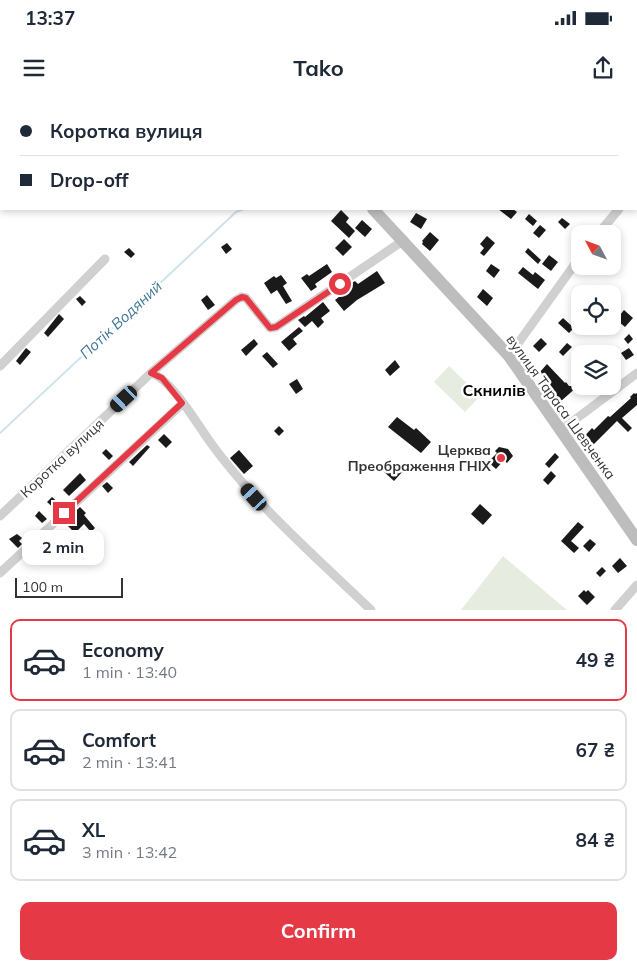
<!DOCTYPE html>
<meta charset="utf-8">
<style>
body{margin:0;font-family:Mulish,sans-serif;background:#f2f2f3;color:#1f2937;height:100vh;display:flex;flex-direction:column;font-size:19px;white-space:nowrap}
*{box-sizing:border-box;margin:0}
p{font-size:16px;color:#747a83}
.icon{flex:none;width:28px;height:28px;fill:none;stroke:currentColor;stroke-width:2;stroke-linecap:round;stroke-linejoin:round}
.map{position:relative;height:510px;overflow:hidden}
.sheet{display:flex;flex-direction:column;background:#fff;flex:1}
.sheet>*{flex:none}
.banner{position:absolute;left:0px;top:0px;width:638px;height:110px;box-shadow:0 2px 8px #0003;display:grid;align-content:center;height:110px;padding:0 20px;background:#fff}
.needle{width:32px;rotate:311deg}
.fabs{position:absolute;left:571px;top:125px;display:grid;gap:10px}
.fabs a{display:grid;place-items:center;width:50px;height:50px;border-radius:10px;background:#fff;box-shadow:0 2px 8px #0003;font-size:25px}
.scale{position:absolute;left:15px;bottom:12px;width:108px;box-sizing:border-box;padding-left:5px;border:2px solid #333;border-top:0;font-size:14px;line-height:18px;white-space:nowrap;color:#333;-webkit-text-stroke:4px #fff;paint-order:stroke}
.end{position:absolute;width:22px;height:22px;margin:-11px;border:6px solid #e63946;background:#fff;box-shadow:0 0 0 2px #fff}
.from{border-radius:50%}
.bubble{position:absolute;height:35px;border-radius:10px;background:#fff;box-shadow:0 2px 8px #0003;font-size:16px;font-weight:700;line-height:35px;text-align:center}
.car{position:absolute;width:15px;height:30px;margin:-15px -8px;border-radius:6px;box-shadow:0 0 4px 1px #0007;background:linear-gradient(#222 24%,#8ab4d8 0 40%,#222 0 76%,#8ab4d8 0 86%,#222 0)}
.banner b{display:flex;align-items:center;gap:18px;height:48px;font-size:19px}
.banner b+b{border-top:1px solid #e0e1e3}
.banner i{width:12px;height:12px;background:#1f2937}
ul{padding:9px 0 0;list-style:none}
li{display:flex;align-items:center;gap:15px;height:82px;margin:0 10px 8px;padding:0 10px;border:2px solid #e0e1e3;border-radius:10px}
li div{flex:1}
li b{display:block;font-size:19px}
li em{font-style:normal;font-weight:700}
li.current{border-color:#e63946}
li>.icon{width:45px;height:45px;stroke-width:1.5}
.primary-button{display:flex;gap:10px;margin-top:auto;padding:10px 20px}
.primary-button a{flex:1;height:58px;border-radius:10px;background:#e63946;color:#fff;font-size:20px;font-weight:700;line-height:58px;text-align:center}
.status{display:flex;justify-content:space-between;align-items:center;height:35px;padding:0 25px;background:#fff;direction:ltr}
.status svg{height:14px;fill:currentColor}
header{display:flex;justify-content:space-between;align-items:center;height:65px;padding:0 20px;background:#fff;font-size:22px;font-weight:700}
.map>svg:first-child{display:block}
.green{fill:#e6ecdf}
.water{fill:#cfe2ee}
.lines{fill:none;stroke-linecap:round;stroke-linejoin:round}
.stream{stroke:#cfe2ee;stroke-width:2}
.building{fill:#1a1a1a}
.street{stroke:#d0d0d0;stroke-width:9}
.secondary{stroke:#bdbdbd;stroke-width:12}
.route{stroke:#e63946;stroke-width:6}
.poi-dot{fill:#e63946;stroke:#fff;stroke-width:2}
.labels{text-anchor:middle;stroke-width:5;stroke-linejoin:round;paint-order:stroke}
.street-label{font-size:14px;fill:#333;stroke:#fff}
.poi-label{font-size:14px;font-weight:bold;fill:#333;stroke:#fff;text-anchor:end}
.water-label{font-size:15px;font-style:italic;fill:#3f7597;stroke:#fff}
.quarter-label{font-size:16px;font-weight:bold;fill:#000;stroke:#fff}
</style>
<div class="status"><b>13:37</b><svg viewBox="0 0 49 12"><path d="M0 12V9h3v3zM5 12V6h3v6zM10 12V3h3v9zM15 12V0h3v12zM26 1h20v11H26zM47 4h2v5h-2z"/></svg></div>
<header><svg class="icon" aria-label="menu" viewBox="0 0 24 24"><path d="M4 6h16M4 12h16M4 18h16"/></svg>Tako<svg class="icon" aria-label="share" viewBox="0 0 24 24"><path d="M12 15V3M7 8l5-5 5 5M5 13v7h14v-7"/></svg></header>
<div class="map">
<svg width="637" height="510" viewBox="0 0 637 510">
<rect width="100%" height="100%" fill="#fff"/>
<g class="green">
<polygon points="449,266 480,296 465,312 434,282"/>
<polygon points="503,456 567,510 461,510"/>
</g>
<polygon class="water" points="288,0 375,0 289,1"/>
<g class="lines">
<g class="stream">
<polyline points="402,1 403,0"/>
<polyline points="0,333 236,112 244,109"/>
</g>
</g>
<g class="building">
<polygon points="498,109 513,109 517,112 511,119"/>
<polygon points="341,110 349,118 346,122 355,131 349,138 331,121"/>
<polygon points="416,113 427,119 421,129 410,122"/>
<polygon points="529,114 537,121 533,126 525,119"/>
<polygon points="562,118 570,124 565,129 558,122"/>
<polygon points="362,120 372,129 365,137 355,128"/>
<polygon points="540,125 546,130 539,138 533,133"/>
<polygon points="430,132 439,140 430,151 422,144 423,142 422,141"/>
<polygon points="487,136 495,143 484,156 480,153 484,148 480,144"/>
<polygon points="344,139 352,147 343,156 335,148"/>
<polygon points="227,143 232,149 226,154 221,147"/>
<polygon points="129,148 135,154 131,158 124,152"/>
<polygon points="528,148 541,160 538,164 525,152"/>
<polygon points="549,155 558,162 551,171 542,164"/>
<polygon points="327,164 332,172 315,184 317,187 311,191 301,178 307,174 309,176"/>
<polygon points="491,164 500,170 494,178 486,171"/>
<polygon points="523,167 533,175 535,172 545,180 538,189 518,173"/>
<polygon points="377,171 385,183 357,200 344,211 335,200 349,189 347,186 355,181 358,184"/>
<polygon points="281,175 287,183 283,186 292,201 286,204 277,190 271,194 264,183 274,176 276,178"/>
<polygon points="483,189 493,198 487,206 477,197"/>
<polygon points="207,195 215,205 208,210 201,200"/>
<polygon points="80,196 86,202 82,206 76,199"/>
<polygon points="323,202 330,211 321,218 324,222 318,228 312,221 305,227 298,220 304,216 305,217"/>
<polygon points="612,208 620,215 624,210 633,218 625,227 612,216"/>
<polygon points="59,214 64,219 48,237 44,233"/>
<polygon points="563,218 574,228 569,233 558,223"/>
<polygon points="299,227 303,231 293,239 297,244 289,251 281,242"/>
<polygon points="629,234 633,239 628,244 624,239"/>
<polygon points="541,238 547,244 539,252 533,246"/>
<polygon points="254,239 258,244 246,256 241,250"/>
<polygon points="567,243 572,247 563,256 559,252"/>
<polygon points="26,248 31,252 20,265 16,261"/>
<polygon points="629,248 634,255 626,260 621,253"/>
<polygon points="267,252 278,264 273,268 262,256"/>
<polygon points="395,260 400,267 390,276 385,270"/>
<polygon points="547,264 565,283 566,282 569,286 578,286 560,302 547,286 551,283 540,272"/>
<polygon points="297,279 303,289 296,294 289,284"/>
<polygon points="580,286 599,286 587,295"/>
<polygon points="634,293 635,294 637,293 637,305 622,318 632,328 628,332 617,321 593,345 585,351 579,342 592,328 594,330 608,316 610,317 631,298 630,297"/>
<polygon points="397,317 414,330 416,328 431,342 421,353 388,327"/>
<polygon points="279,326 284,331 279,336 274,331"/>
<polygon points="164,334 172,342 166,348 158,340"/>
<polygon points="147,345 150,347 133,366 129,362"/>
<polygon points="499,347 508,349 513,356 507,363 504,360 496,369 488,362 497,353 495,351"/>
<polygon points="106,349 113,356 109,360 102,353"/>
<polygon points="239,350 253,366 244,374 230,358"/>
<polygon points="555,353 559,357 549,368 545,364"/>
<polygon points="391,360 403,371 394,381 382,370"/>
<polygon points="551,371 556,376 548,385 543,380"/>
<polygon points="80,373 86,380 69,396 63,390"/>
<polygon points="107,382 113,388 108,393 102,386"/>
<polygon points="52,397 61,405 56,410 47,402"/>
<polygon points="480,404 492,415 483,425 471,414"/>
<polygon points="80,407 86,413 84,415 95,428 91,432 84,424 75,433 64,422"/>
<polygon points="39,411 47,419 42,423 35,416"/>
<polygon points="578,422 584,427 571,441 579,448 574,453 561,441"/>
<polygon points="17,434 22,438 19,441 22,444 18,448 9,439"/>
<polygon points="590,439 596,444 589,452 583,446"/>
<polygon points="620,458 627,466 618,473 612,466"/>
<polygon points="602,467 606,471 600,477 596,473"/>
<polygon points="584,490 586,492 588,490 595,497 587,505 578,496"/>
</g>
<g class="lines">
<g class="street">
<polyline points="431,1 431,0"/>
<polyline points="636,90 637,89"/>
<polyline points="598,134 619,109"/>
<polyline points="509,256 580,157"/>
<polyline points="0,266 105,159"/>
<path d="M151,273c19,5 45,49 57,66 46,65 106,116 163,171"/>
<polyline points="560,331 637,273"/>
<polyline points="0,416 151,273 236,200 241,197 246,198 270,228 276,227 404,140"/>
<polyline points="0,473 183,303"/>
<polyline points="615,510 637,485"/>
</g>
<g class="secondary">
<polyline points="273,0 274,1"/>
<polyline points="373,109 509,256 637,440"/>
</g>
</g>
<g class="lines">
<polyline class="route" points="64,413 182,303 162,278 151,273 236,200 242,197 246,198 270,228 276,227 340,184"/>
</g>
<circle class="poi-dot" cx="501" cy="358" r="5"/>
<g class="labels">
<g class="street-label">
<text transform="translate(561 307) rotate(54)" y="5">вулиця Тараса Шевченка</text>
<text transform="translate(62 358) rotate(-43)" y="5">Коротка вулиця</text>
</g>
<g class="poi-label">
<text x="491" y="355">Церква<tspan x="491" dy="16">Преображення ГНІХ</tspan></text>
</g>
<g class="water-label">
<text transform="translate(121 220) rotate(-43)" y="5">Потік Водяний</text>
</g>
<g class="quarter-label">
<text x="494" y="296">Скнилів</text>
</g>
</g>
</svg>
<div class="fabs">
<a><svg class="needle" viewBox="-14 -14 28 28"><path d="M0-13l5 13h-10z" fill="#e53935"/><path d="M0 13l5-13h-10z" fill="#747a83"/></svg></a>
<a><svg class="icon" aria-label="locate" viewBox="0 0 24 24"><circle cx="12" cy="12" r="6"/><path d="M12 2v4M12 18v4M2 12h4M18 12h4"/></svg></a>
<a><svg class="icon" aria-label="layers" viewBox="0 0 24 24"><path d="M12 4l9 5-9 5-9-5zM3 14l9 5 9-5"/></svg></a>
</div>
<div class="scale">100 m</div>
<i class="end from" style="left:340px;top:184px"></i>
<i class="end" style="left:64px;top:413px"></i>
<div class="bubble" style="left:22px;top:430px;width:82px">2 min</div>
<i class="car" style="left:124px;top:299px;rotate:227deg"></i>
<i class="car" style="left:254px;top:397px;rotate:318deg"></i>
<div class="banner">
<b><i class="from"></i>Коротка вулиця</b>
<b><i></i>Drop-off</b>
</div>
</div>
<section class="sheet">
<ul>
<li class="current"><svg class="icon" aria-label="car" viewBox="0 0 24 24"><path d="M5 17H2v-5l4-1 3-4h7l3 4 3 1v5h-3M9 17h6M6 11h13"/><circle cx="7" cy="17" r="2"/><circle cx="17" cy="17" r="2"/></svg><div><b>Economy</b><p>1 min · 13:40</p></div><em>49 ₴</em></li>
<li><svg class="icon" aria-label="car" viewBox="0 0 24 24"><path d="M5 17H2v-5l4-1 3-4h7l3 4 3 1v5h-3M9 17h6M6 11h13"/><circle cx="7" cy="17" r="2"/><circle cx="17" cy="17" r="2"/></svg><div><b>Comfort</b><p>2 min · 13:41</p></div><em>67 ₴</em></li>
<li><svg class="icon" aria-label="car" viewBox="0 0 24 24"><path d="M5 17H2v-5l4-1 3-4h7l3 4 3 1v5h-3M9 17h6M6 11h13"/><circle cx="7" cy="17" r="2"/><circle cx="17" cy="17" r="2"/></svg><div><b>XL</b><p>3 min · 13:42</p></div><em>84 ₴</em></li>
</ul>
<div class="primary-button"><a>Confirm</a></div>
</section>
